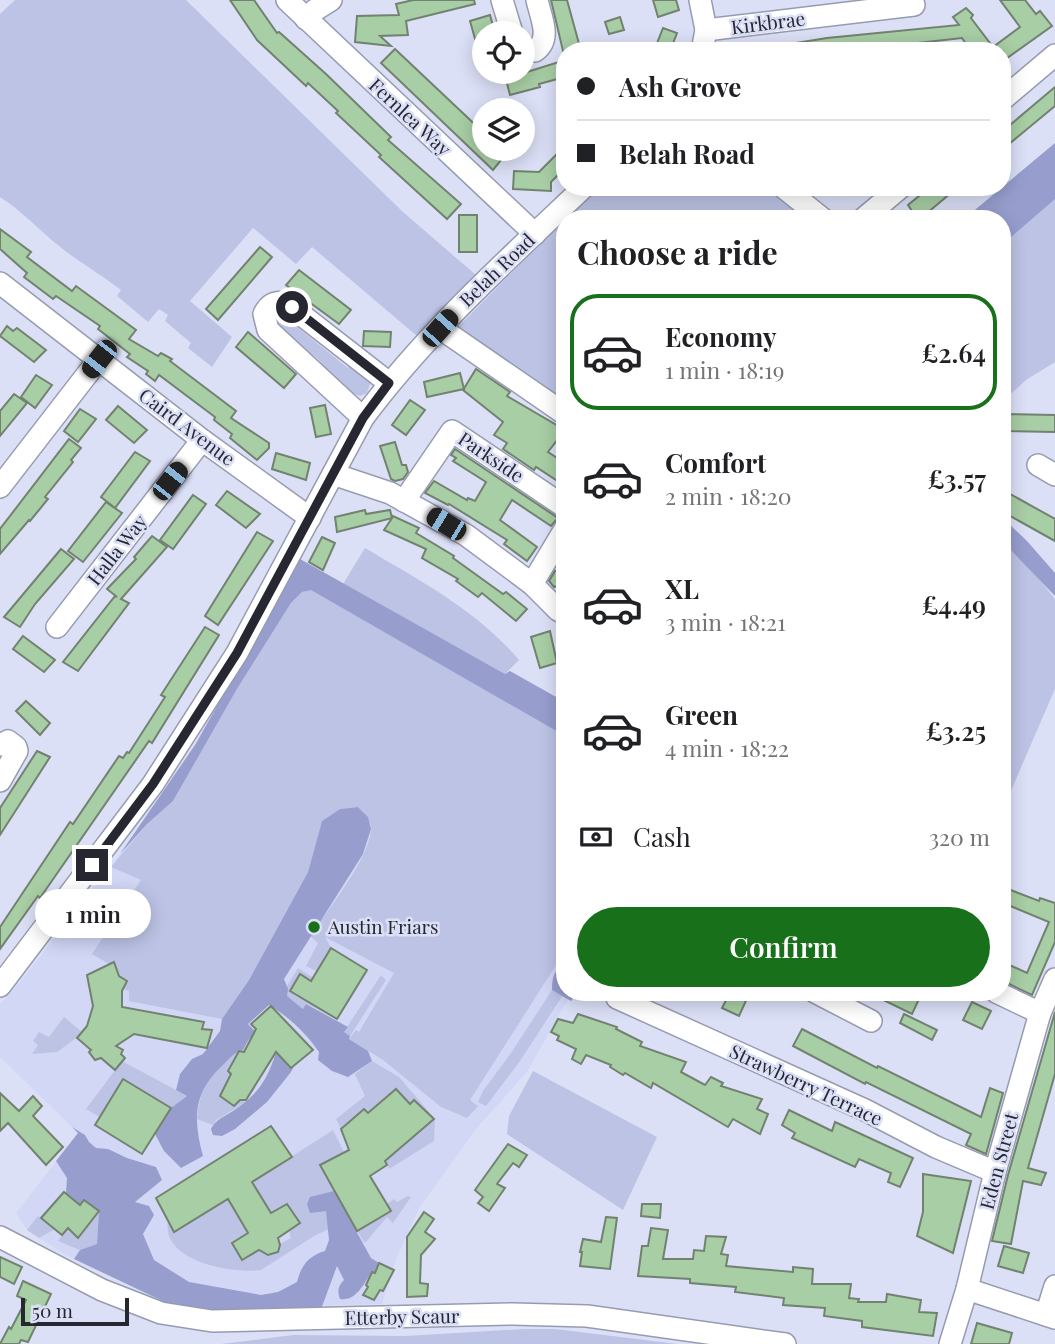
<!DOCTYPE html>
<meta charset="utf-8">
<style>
body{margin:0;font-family:"Playfair Display",serif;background:#f2f2f2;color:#202124;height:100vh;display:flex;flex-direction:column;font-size:26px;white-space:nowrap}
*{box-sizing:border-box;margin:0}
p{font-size:23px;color:#757577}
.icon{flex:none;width:38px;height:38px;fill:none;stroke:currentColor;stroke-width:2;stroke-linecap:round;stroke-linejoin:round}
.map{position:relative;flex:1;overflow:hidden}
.sheet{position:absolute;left:556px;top:210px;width:455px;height:791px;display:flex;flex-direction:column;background:#fff;border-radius:28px;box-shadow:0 4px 18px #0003}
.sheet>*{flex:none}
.hud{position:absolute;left:556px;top:42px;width:455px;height:154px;border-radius:28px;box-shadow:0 4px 18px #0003;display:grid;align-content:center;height:154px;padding:0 21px;background:#fff}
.controls{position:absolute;left:472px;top:21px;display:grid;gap:14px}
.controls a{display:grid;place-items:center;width:63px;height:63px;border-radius:50%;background:#fff;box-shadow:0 4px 18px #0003;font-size:35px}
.scale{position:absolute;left:21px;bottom:18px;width:108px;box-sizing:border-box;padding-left:7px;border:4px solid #262730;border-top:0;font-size:19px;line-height:24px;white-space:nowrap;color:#262730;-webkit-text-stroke:5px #dce0f7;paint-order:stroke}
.end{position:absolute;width:32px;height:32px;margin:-16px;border:9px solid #262730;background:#fff;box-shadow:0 0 0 4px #fff}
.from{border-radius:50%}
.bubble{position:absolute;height:49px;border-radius:24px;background:#fff;box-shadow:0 4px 18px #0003;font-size:23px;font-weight:600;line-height:49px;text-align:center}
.car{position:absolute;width:21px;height:42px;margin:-21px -10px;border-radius:9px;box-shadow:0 0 5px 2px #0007;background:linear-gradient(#222 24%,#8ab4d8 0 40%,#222 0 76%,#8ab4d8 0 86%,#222 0)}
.hud b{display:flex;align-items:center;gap:24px;height:66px;font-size:26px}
.hud b+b{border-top:2px solid #e0e0e0}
.hud i{width:18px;height:18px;background:#202124}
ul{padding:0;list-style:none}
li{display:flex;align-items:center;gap:21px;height:116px;margin:0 14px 10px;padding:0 7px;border:4px solid transparent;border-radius:28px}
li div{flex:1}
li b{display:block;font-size:26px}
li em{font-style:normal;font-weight:600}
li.on{border-color:#19701b}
li>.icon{width:63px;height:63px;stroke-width:1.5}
h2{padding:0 21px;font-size:32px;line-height:84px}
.pay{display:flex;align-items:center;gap:18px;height:77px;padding:0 21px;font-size:26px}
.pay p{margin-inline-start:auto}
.cta{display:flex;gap:14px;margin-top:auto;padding:14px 21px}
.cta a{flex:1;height:80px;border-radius:42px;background:#19701b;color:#fff;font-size:28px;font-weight:600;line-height:80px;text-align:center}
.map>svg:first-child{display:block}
.built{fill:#d2d7f6}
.green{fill:#bdc3e5}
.forest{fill:#979ece}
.building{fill:#a8cea5;stroke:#728270;stroke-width:2}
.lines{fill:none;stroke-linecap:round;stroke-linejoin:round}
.minor-casing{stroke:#979bb1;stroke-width:24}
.minor{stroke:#fff;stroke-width:21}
.route{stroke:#262730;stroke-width:9}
.poi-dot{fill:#19701b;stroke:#dce0f7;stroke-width:2.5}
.labels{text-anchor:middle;stroke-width:5;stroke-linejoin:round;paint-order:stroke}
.street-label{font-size:19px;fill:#262730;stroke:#dce0f7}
.poi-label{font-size:19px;fill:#262730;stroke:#dce0f7;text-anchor:start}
</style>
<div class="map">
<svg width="1055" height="1344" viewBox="0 0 1055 1344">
<rect width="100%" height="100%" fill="#dce0f7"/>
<polygon class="built" points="291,603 565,736 565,992 572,992 527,1072 477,1128 419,1208 396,1260 382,1304 226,1308 171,1305 64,1254 27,1230 16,1213 78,1133 0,1057 0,1004 16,987 120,854 147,824 204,744"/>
<g class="green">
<path d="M15,0h171l217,212 73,63 -59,61 -105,-89 -16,17 -43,-36 -63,73 42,36 -20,30 -24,-19 3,-5 -26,-22 3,-6 -9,-6 -11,13 -31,-26 4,-6c-19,-15 -41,-27 -62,-44 -20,-16 -37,-35 -59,-49v-183z"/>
<polygon points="1055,164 1055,362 1026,380 1003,401 1003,219 983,219"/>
<polygon points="598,187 769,187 807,219 566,219"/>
<polygon points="565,219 565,409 473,343 459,326"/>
<polygon points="283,312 291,314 287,319 348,368 351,363 368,376 370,384 367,393 360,396 351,393 318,368 321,362 279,326 274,320"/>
<polygon points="1003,534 1055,599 1055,689 1003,809"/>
<path d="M365,548c54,32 113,63 154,112l-14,14 -162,-90z"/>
<path d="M310,589l255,147v215l-95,149 8,6 -11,12 -26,-11 -58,-47 -34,-21 7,-9 3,2 35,-59 -69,-36 6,11 -13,21 9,5 -8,12 -19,-11 -10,16 47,28 -30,-15 -4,5 -16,-13v-10l11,-18 22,14 4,-7 -18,-9 12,-23 -8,-7c17,-25 58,-76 61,-105 1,-10 -6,-17 -13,-24l-18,2 -18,12 -14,51 -59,108 -27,39 -93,-18v-10l-5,-2 2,-9 -7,-4 -5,-13 -5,1 -17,-10 49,-74 -30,-13 36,-43 26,-23 64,-112 54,-86 11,-11z"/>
<polygon points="381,975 386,980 350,1036 344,1032"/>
<polygon points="552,990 563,995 520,1061 486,1106 478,1102 483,1091 511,1053"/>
<polygon points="64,1017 83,1033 57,1052 32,1054 38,1045 33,1041 39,1032 49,1037"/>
<path d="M240,1051l-12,20 3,3 -11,22 14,10 6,-6 6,2 -30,18 -3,5 -16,-6c3,-26 7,-36 26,-54 5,-6 9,-12 17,-14z"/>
<polygon points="122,1061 187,1096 171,1108 123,1079 100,1117 86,1109"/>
<polygon points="372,1061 399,1077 435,1119 434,1141 389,1169 385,1161 422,1130 414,1101 410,1104 396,1089 368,1113 364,1109 341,1129 336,1119 365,1096 355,1074"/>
<polygon points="533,1071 657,1137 623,1210 507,1134 509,1116"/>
<path d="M333,1130l11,22 -23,14 29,53 -36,17 -53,34c-30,4 -100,-9 -93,-49l7,11 53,-33 20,34 -6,27 19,-11 7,6 7,-1 5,-10 11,-6 -2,-7 11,-8 -13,-19 -16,9 -19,-31z"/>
<polygon points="408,1196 411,1197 393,1223 387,1217 365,1243 357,1231 391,1211 387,1204 394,1199 397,1202"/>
<polygon points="99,1211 97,1244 80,1250 58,1241 68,1228 78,1238"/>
<polygon points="38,1216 55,1229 39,1238 27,1230"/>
<polygon points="524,1329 555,1329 678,1344 221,1344 293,1335 405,1336"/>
</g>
<g class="forest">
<polygon points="1055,143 1055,199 1003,244 1003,219 964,219"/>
<polygon points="1003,518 1027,541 1055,573 1055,596 1003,542"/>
<polygon points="300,559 505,674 510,671 565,702 565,736 311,590 302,592 291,603 237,689 173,801 147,824 120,854 195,745"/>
<path d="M358,807l10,10 3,12 -8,25 -79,125 4,10 -1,7 16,13 3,-5 42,23 -4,5 6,4 -1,3 19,12 4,10 -24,16 -16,-6 -14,-11 1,-8c-13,-19 -30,-35 -50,-47l-21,19 17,17 -12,-4 -4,2 -6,11c-10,3 -14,9 -21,16 -29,27 -29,53 -19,90l-22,12 -17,-17 -9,-17 16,-26 16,-12 -11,-6 4,-16 12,-15 11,-5 17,-23 2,-12 27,-39 59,-108 14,-51 18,-12z"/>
<path d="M565,963v29h13l-7,9 -19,-11c0,-12 2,-21 13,-27z"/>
<path d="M276,1053l15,15 3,-2 -3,6 -24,30 -32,27 -13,7 -9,-1 -2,-6c5,-10 13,-12 22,-18 25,-17 33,-29 43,-58z"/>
<path d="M72,1127l13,8 4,7 7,6 12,1 19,9 29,9 6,13 -27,22 14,4 5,9 -11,19 11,26 35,22 72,13 17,-3 19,-10c4,-16 11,-26 28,-31l4,-11 -3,-29 -16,2 -3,-9 3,-7 24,-6 37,67 8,5 -4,10 -3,-1c-8,11 -16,30 -32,27 -3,-8 -2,-13 4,-19l-7,-14 -17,46 -110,5 -39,-12 -97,-46 6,-9 17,-6 2,-33 -15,-11 -4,5 -14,-12 1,-15 -11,-17 22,-28z"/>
</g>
<g class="building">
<polygon points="230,0 254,0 277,33 279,32 326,74 391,137 388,140 461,204 447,219 379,157 381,155 336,113 338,111 308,83 306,86 257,40"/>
<polygon points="413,0 474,0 475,4 406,21 408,35 380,36 391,46 355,42 357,16 399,15 396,4"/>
<polygon points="551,0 567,0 581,51 563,51"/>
<polygon points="653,0 676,0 679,10 658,17"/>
<polygon points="1000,0 1025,0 1036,14 1040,11 1052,26 1003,61 1003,51 971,51 962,38 891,46 891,48 872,51 789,51 789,44 827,38 959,25 953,17 966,8 973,15 971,18 993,47 1020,27"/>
<polygon points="490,15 495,33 485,33 485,59 481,60 470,21"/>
<polygon points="620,17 624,30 609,34 605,22"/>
<polygon points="663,28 677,33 670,51 654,51"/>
<polygon points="395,49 485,134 485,149 500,149 506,154 493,170 381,63"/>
<polygon points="565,60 565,77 539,84 540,87 510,95 504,72 527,72"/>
<polygon points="1055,87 1055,106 1003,149 1003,115 1010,125"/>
<polygon points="565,146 565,168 551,182 551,191 513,189 514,171 539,172"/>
<polygon points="930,187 958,187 920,219 902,219 912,211 908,205"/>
<rect x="459" y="215" width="18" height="37"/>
<polygon points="0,229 31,252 27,257 72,291 76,286 136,330 129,339 158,356 161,353 172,359 170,361 236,411 231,418 269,443 269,448 257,460 230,438 232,434 214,420 215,417 159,375 155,381 146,374 148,371 127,357 130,354 98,329 100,326 56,296 53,299 24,277 27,273 0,249"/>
<polygon points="260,247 272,257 218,320 206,309"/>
<polygon points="299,270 351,310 339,324 286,285"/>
<polygon points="7,326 13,331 17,328 46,350 34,362 0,336"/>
<polygon points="364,331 391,332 390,347 363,346"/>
<polygon points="248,332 296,374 284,388 236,347"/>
<polygon points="476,369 510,392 507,396 565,430 548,452 565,463 565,486 536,467 534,470 503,449 507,443 494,435 503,422 463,390"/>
<polygon points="460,373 464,389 427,397 424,382"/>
<polygon points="36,375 52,385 35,408 21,397"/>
<polygon points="14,394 27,403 0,436 0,411"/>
<polygon points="410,400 425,410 406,435 392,425"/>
<polygon points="325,405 331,434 316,437 310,408"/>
<polygon points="118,406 147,430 134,443 106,420"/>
<polygon points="80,409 96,419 78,442 64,431"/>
<polygon points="1003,414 1055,415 1055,432 1003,431"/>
<polygon points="69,439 81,448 71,460 73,462 45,497 48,499 30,521 29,520 0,554 0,529"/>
<polygon points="395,442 402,465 406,465 408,472 403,479 395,481 391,479 380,446"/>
<polygon points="455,449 558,518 551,526 512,500 500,520 537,547 527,561 504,544 507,540 449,504 448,505 425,493 434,481 467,500 468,498 475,501 486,482 453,461 456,458 451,455"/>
<polygon points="135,452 150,461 115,508 101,497"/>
<polygon points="276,453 310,463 306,480 272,469"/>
<polygon points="1003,490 1055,519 1055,541 1003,512"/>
<polygon points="227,491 260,514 246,528 216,505"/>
<polygon points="193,495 206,504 173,549 160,540"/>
<polygon points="106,502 122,513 83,562 68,551"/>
<polygon points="365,510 366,514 390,510 392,518 393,516 419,528 416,533 454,556 453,558 503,594 506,592 527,609 516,621 482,593 478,597 456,581 458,579 422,558 426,549 384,530 392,518 337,532 335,517"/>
<polygon points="257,532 273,541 218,625 205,616"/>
<polygon points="152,536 167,547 121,599 129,603 78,671 63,662 115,596 117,597 107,589 136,559 134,557"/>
<polygon points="322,537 335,543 323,570 309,562"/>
<polygon points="61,549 74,559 35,604 20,627 4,617"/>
<polygon points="565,569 565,584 554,587 549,581 555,571"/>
<polygon points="205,627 219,635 152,743 149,741 40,898 38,896 0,949 0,927 70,822 73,824 119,756 123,758 127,752 129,753 165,697 161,695"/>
<polygon points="550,631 557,663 540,668 531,637"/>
<polygon points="23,636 55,660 44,672 13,649"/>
<polygon points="26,701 50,723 40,735 16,711"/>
<polygon points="37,751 50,757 0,835 0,808"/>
<polygon points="1003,887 1039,901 1040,898 1055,903 1055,942 1032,995 1003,981 1003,962 1027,973 1049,922 1003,903"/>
<polygon points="331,948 367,970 337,1019 290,991 300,974 311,981"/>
<polygon points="114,962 119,976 127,981 122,991 122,1007 204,1022 202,1029 212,1030 207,1048 134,1034 116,1046 123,1050 121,1054 125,1058 115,1070 101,1058 95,1060 89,1052 91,1050 77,1038 87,1026 93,1006 87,975"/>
<polygon points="730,992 750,992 739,1016 722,1008"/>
<polygon points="867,992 910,992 920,997 912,1014"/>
<polygon points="972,1002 991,1011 982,1029 963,1020"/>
<polygon points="271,1006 313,1050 291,1068 276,1052 246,1100 240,1100 234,1106 220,1096 231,1074 228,1071 239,1051 244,1052 256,1029 251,1024"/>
<polygon points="1055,1012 1055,1074 1028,1168 1046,1173 1041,1185 1023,1181 1011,1244 992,1241 1008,1175"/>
<polygon points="578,1014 617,1027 616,1029 642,1042 640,1046 686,1062 681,1072 705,1085 711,1077 723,1083 721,1086 762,1099 757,1109 768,1114 760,1134 733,1119 728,1127 653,1083 651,1088 625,1073 623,1075 610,1067 611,1065 586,1055 581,1064 572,1059 576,1049 557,1040 559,1036 551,1032 558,1019 573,1023"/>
<polygon points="904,1014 937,1030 932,1040 900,1023"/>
<polygon points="802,1029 877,1068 878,1066 981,1117 990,1088 1003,1093 986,1154 966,1145 971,1134 866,1082 865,1084 793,1046"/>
<polygon points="123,1079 171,1108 142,1154 95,1125"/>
<polygon points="396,1089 410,1104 414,1100 434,1119 385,1161 387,1165 370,1176 391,1211 357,1231 320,1165 349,1150 341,1129 364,1109 368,1113"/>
<polygon points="0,1093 19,1111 33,1096 42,1106 33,1116 63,1147 46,1165 8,1123 0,1131"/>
<polygon points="789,1110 832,1131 835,1122 913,1158 900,1187 888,1182 891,1173 859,1159 855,1167 792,1138 795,1133 782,1125"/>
<polygon points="271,1126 292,1157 252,1182 271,1213 287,1204 300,1223 278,1238 280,1245 278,1252 268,1255 259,1250 242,1260 232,1243 248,1233 228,1199 174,1232 156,1198"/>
<polygon points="508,1144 527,1155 519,1167 513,1163 497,1184 505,1188 489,1211 478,1203 483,1197 475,1190"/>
<polygon points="923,1174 971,1181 953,1253 917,1236 923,1212"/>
<polygon points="64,1192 80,1205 84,1200 99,1211 78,1238 68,1228 62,1235 41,1218"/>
<polygon points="642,1204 661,1204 660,1218 641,1216"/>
<polygon points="424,1212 434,1219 425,1232 435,1239 421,1255 420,1283 428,1284 427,1296 407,1297 407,1237"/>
<polygon points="606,1217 617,1218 610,1269 580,1266 582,1252 580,1252 583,1239 601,1242"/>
<polygon points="651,1228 668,1230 663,1259 693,1259 694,1250 704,1251 706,1236 726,1237 721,1254 728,1255 726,1266 793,1272 793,1267 813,1269 812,1284 851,1284 849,1298 859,1299 858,1302 886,1302 887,1294 921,1300 919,1312 937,1313 933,1336 862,1327 862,1321 824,1316 825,1308 783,1305 784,1298 735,1292 736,1287 690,1283 690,1279 638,1276 642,1246 648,1246"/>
<polygon points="1004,1246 1029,1253 1023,1273 998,1266"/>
<polygon points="0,1257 22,1267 14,1284 0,1277"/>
<polygon points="379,1263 394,1270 383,1291 380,1290 374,1300 363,1295 368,1287 366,1285 372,1272 375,1273"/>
<polygon points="23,1281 51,1294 28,1342 21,1340 19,1344 0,1344 9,1327 11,1329 26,1300 17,1296"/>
<polygon points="977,1323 1012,1333 1009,1344 971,1344"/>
</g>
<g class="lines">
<defs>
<g id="minor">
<polyline points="287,0 535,234"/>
<polyline points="502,0 512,33"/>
<polyline points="700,0 706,30 702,51"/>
<polyline points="306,19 315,10 331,0"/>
<polyline points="706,30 914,5"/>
<path d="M523,49l12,2c17,-12 6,-33 2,-51"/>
<polyline points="1003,99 1055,55"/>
<polyline points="783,187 823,219"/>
<polyline points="863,219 901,187"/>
<polyline points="0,283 202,440 310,518"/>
<polyline points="440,328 565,414"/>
<path d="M363,418l-95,-88 -4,-16c5,-10 10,-12 21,-12l104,81"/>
<polyline points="1038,465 1055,475"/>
<polyline points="333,474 390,493 466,535 532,584 558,610 565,614"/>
<polyline points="0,487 99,359"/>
<polyline points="404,501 452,431 565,507"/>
<polyline points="532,584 565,529"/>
<polyline points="57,627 202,440"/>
<polyline points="0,745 8,741 16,747 17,751 0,781"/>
<path d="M0,986l153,-202 84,-131 126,-235c64,-86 143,-157 221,-231"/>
<polyline points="815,992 871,1021"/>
<polyline points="996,992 1040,1013"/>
<polyline points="617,998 865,1110 936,1147 995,1172"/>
<polyline points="0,1237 102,1290 161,1313 212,1321 513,1314 587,1316 785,1344"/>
<polyline points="967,1289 1055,1318"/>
<polyline points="1046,1315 1055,1286"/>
<polyline points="950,1344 967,1289 995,1172 1040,1013 1055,979"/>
</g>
</defs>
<use href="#minor" class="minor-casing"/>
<use href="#minor" class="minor"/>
</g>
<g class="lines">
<polyline class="route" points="92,865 153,784 237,653 363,418 389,383 292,307"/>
</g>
<circle class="poi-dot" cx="314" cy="927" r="7"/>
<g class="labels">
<g class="street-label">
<text transform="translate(768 23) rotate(-7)" y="7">Kirkbrae</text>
<text transform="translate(410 117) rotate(43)" y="7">Fernlea Way</text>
<text transform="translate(497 270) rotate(-44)" y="7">Belah Road</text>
<text transform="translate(187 427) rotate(37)" y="7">Caird Avenue</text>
<text transform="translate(491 457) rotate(34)" y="7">Parkside</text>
<text transform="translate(117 550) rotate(-52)" y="7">Halla Way</text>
<text transform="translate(806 1085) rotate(25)" y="7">Strawberry Terrace</text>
<text transform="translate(999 1161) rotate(-75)" y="7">Eden Street</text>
<text transform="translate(402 1317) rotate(-1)" y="7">Etterby Scaur</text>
</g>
<g class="poi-label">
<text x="328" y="934">Austin Friars</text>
</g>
</g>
</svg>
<div class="controls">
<a><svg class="icon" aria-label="locate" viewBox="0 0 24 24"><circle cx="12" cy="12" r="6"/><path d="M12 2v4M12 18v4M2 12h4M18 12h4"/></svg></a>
<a><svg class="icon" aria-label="layers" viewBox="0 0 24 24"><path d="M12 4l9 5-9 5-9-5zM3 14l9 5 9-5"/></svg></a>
</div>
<div class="scale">50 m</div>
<i class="end from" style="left:292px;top:307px"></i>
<i class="end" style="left:92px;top:865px"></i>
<div class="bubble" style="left:35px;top:889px;width:116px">1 min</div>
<i class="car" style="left:440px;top:328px;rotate:42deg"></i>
<i class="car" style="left:99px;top:359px;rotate:218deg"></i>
<i class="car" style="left:170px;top:481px;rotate:38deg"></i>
<i class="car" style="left:446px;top:524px;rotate:301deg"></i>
<div class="hud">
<b><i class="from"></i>Ash Grove</b>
<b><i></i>Belah Road</b>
</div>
<section class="sheet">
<h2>Choose a ride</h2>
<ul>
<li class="on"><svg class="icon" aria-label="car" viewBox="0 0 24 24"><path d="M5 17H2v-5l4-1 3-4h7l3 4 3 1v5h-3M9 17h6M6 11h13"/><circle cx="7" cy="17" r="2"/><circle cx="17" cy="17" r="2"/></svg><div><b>Economy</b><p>1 min · 18:19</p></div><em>£2.64</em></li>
<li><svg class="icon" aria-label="car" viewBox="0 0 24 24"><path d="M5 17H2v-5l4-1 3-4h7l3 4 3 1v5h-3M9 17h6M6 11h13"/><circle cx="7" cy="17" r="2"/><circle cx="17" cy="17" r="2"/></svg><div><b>Comfort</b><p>2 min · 18:20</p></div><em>£3.57</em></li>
<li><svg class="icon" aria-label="car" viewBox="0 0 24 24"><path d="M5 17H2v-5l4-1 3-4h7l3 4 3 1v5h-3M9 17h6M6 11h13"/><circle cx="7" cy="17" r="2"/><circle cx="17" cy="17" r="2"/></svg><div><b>XL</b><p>3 min · 18:21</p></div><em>£4.49</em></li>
<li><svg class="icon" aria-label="car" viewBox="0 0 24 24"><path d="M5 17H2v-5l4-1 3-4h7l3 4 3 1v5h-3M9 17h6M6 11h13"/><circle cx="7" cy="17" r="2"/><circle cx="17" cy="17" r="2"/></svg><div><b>Green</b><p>4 min · 18:22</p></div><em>£3.25</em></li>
</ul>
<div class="pay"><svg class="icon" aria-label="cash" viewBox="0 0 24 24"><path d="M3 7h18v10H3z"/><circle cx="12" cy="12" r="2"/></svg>Cash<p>320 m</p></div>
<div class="cta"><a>Confirm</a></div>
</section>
</div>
